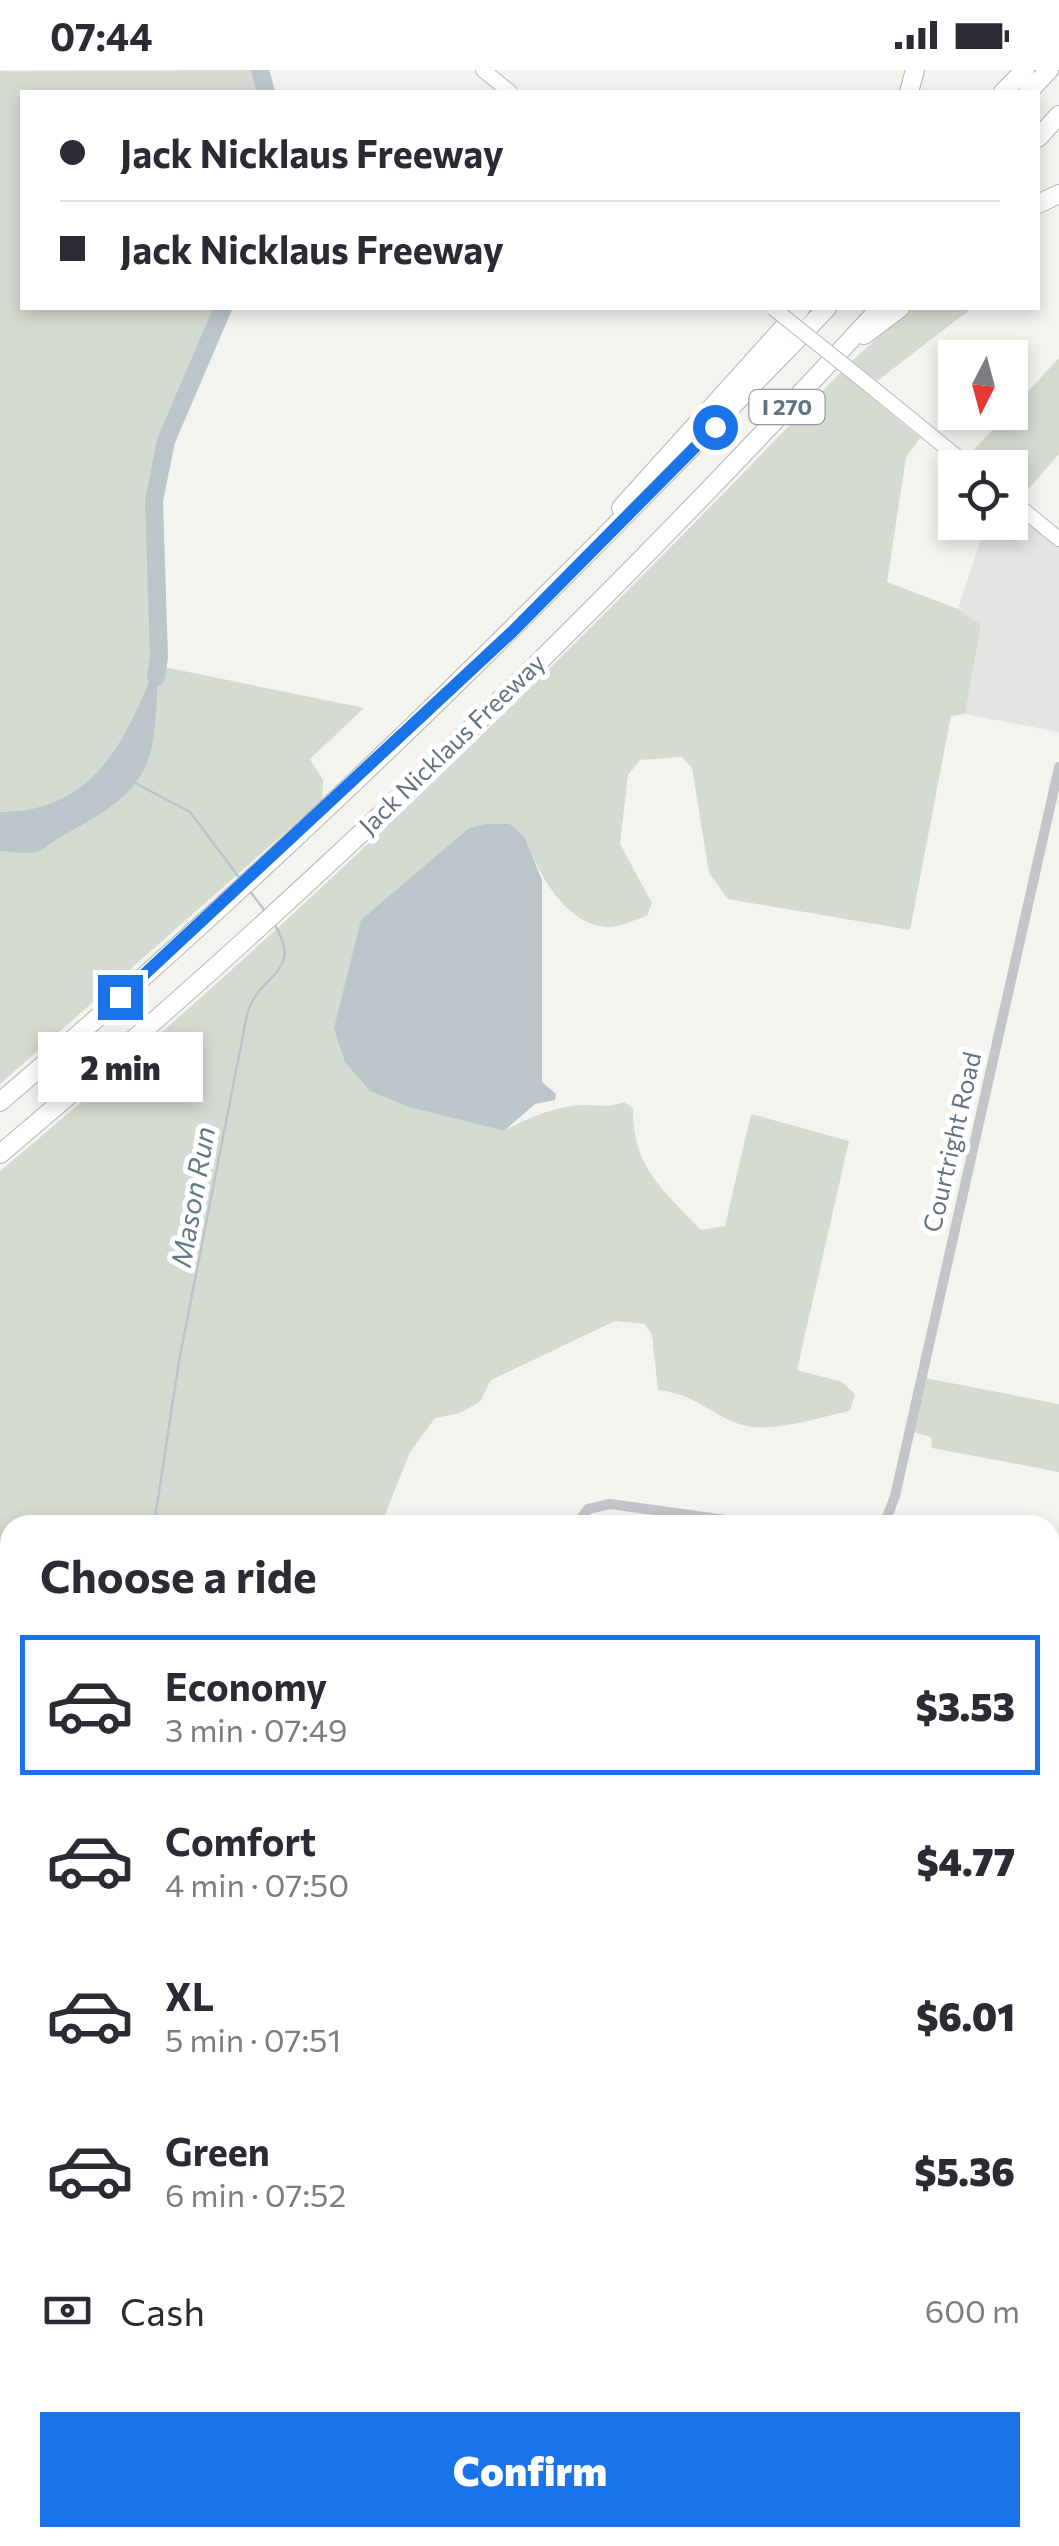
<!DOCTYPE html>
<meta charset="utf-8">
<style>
body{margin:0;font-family:Commissioner,sans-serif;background:#f7f7f7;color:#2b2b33;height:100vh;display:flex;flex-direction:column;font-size:38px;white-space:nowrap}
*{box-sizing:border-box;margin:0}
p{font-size:32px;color:#7c7c81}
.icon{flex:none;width:55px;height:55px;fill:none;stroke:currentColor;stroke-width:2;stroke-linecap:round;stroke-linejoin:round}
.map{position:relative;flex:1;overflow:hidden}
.side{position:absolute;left:0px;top:1445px;width:1060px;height:1032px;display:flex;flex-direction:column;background:#fff;border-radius:30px 30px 0 0;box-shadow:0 5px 15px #0003}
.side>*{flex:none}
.banner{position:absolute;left:20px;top:20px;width:1020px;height:220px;border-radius:0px;box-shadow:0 5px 15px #0003;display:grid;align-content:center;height:220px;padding:0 40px;background:#fff}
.needle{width:65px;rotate:186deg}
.controls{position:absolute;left:938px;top:270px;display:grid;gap:20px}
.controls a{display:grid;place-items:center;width:90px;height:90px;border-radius:0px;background:#fff;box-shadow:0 5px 15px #0003;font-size:50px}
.end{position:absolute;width:45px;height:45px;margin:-22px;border:12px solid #1a73e8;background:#fff;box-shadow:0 0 0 5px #fff}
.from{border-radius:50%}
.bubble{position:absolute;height:70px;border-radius:0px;background:#fff;box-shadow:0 5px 15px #0003;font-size:32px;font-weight:800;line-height:70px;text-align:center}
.banner b{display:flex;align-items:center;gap:35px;height:95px;font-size:38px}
.banner b+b{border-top:2px solid #e1e1e2}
.banner i{width:25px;height:25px;background:#2b2b33}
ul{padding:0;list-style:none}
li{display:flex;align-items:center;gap:30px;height:140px;margin:0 20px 15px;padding:0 20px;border:5px solid transparent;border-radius:0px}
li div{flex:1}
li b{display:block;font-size:38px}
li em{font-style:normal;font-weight:800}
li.current{border-color:#1a73e8}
li>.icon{width:90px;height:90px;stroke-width:1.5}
h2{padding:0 40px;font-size:45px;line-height:120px}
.pay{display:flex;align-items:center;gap:25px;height:110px;padding:0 40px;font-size:38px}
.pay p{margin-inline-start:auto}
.button{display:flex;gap:20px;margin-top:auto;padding:20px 40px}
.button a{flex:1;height:115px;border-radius:0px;background:#1a73e8;color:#fff;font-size:40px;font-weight:800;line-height:115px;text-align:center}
.status{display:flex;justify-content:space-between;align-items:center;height:70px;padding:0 50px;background:#fff;direction:ltr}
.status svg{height:28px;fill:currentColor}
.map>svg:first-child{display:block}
.built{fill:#e4e5e3}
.green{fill:#d4dbd0}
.water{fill:#bbc6cb}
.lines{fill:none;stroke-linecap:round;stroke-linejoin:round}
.stream{stroke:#bbc6cb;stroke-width:2.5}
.river{stroke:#bbc6cb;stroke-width:18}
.secondary-casing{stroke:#b5b9bd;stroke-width:16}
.primary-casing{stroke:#b3b7bb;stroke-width:18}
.motorway-casing{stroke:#b3b6b9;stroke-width:20}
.minor{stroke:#c3c6c9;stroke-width:10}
.tertiary{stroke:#c3c6c9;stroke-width:12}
.secondary{stroke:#fff;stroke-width:14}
.primary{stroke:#fff;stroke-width:15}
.motorway{stroke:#fff;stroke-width:18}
.secondary-bridge-casing{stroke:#b5b9bd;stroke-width:16;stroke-linecap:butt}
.secondary-bridge{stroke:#fff;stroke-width:14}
.route{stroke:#1a73e8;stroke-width:12}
.labels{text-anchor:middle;stroke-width:10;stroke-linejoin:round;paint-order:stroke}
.shield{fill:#fff;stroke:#919ca7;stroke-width:2.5}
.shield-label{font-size:22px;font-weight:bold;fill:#627281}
.street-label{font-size:25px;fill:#627281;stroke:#fff}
.water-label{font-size:28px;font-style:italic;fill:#627a85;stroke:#fff}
</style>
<div class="status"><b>07:44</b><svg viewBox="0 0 49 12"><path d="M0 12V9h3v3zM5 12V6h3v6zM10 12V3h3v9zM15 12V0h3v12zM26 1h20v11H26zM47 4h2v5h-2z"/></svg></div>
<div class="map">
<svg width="1059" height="2476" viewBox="0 0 1059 2476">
<rect width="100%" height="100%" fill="#f4f4ef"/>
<g class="built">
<polygon points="1010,437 1059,477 1059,662 965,644 981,555 958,539 986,453 1010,452"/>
<polygon points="0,1475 10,1477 10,1773 0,1772"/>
</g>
<g class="green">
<polygon points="260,0 266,22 22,22 22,238 223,238 166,371 154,431 159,596 364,638 310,689 323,710 322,730 0,1014 0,1"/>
<polygon points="910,238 972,238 877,311 852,291"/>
<polygon points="1059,288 1059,384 1019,430 1010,422 1010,398 981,397 968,386"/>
<path d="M841,302l79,66 -14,19 -19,125 71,27 23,16 -16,89 -14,2 -41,214 -182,-31 -19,-26 -17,-105 -10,-11 -42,3 -12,15 -8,69 32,59 -5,13c-11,3 -27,11 -38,11 -44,-1 -71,-55 -84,-89l-155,253 38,16 96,24c21,-12 55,-26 80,-26 16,0 23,3 40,-3l9,6c-1,59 30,82 68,122l24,-4 26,-112 98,27 -52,229 45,12 13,12 -5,17c-31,6 -73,21 -104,15 -31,-7 -48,-32 -88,-36l-6,-55 -7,-11 -30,-3 -124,59 -11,22 -20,11 -25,5 -25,34 -26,65 6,8h-380v22l-10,-2v-374c297,-247 573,-520 841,-799z"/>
<polygon points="925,1308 1059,1334 1059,1402 932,1378 931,1367 913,1362"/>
<polygon points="1059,1499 1059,1983 1050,1981 1050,1550"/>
<polygon points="0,1827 10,1828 10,2468 403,2468 403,2476 0,2476"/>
<polygon points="1050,2007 1059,2008 1059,2363 1050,2383"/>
</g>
<g class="water">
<path d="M159,587c-6,97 4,125 -88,174 -39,21 -22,25 -71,20v-39c98,0 128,-77 159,-155z"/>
<polygon points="486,754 510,754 525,768 542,810 542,1012 556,1024 555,1030 535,1034 504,1061 408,1037 370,1021 345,992 334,958 361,850 469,758"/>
</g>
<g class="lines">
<g class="stream">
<polyline points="135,713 190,742 241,810"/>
<polyline points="249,820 265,841"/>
<path d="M154,1455l25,-164 68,-346c10,-42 60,-41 26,-93"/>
<polyline points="328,2468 338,2476"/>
</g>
<g class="river">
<polyline points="260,0 266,22"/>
<polyline points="156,607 159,587 154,431 166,371 223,238"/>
</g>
<defs>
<g id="secondary">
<polyline points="483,0 510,22"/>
<polyline points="869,315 971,398"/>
<polyline points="1010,429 1059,469"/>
</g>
<g id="primary">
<polyline points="0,1800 10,1802"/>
<polyline points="0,1816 10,1818"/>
<polyline points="1050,1993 1059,1994"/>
</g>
<g id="motorway">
<polyline points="909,22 915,0"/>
<polyline points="1003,22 1025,0"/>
<polyline points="1028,22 1049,0"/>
<polyline points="1038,68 1059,45"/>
<polyline points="1038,134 1059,124"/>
<polyline points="864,265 900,238"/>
<polyline points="621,438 801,238"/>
<path d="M0,1032c292,-248 562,-518 827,-794"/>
<path d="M0,1084c311,-261 605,-547 880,-846"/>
</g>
</defs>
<use href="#secondary" class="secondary-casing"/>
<use href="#primary" class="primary-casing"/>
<use href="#motorway" class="motorway-casing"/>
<g class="minor">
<polyline points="576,1455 588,1439 610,1434 763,1455"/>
<polyline points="884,1455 895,1426 1059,697"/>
<polyline points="556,2468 558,2476"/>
<polyline points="867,2468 866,2475 873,2476"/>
<polyline points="955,2476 956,2468"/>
</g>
<polyline class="tertiary" points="785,2476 787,2468"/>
<use href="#secondary" class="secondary"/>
<use href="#primary" class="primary"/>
<use href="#motorway" class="motorway"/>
<defs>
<polyline id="secondary-bridge" points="773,238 869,315"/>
</defs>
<use href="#secondary-bridge" class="secondary-bridge-casing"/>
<use href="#secondary-bridge" class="secondary-bridge"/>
</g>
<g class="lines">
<polyline class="route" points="120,927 512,562 715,357"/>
</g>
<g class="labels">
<rect class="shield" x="749.5" y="320" width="75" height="34" rx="8"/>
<g class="shield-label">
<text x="787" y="345">I 270</text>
</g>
<g class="street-label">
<text transform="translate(452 674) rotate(-44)" y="9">Jack Nicklaus Freeway</text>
<text transform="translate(952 1072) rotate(-77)" y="9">Courtright Road</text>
</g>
<g class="water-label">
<text transform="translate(193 1127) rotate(-80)" y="10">Mason Run</text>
</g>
</g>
</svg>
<div class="controls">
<a><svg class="needle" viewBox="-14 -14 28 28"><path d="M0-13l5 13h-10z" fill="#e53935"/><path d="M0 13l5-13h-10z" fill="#7c7c81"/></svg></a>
<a><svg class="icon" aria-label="locate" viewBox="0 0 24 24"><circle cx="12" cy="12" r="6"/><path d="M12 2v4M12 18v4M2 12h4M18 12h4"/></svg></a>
</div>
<i class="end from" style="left:715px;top:357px"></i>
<i class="end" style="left:120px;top:927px"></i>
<div class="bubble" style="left:38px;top:962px;width:165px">2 min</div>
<div class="banner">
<b><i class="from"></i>Jack Nicklaus Freeway</b>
<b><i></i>Jack Nicklaus Freeway</b>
</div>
<section class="side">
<h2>Choose a ride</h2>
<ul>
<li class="current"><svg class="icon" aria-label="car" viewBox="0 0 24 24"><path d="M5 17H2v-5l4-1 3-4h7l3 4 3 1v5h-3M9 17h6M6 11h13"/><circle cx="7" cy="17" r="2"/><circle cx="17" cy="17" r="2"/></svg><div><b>Economy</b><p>3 min · 07:49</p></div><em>$3.53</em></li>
<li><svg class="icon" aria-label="car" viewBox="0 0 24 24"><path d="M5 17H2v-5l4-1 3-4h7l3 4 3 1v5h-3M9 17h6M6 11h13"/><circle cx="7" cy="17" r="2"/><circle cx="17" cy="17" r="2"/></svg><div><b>Comfort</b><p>4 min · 07:50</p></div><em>$4.77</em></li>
<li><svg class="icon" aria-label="car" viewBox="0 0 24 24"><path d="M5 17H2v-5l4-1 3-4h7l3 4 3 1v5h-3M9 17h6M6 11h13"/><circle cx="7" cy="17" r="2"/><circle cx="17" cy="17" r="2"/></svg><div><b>XL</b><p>5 min · 07:51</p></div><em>$6.01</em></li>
<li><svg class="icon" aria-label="car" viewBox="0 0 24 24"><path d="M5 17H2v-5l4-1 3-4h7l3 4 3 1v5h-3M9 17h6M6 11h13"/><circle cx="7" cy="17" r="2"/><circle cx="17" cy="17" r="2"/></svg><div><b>Green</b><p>6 min · 07:52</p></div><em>$5.36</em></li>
</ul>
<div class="pay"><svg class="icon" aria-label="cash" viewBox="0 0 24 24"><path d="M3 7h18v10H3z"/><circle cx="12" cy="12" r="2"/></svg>Cash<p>600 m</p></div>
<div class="button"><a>Confirm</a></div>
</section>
</div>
